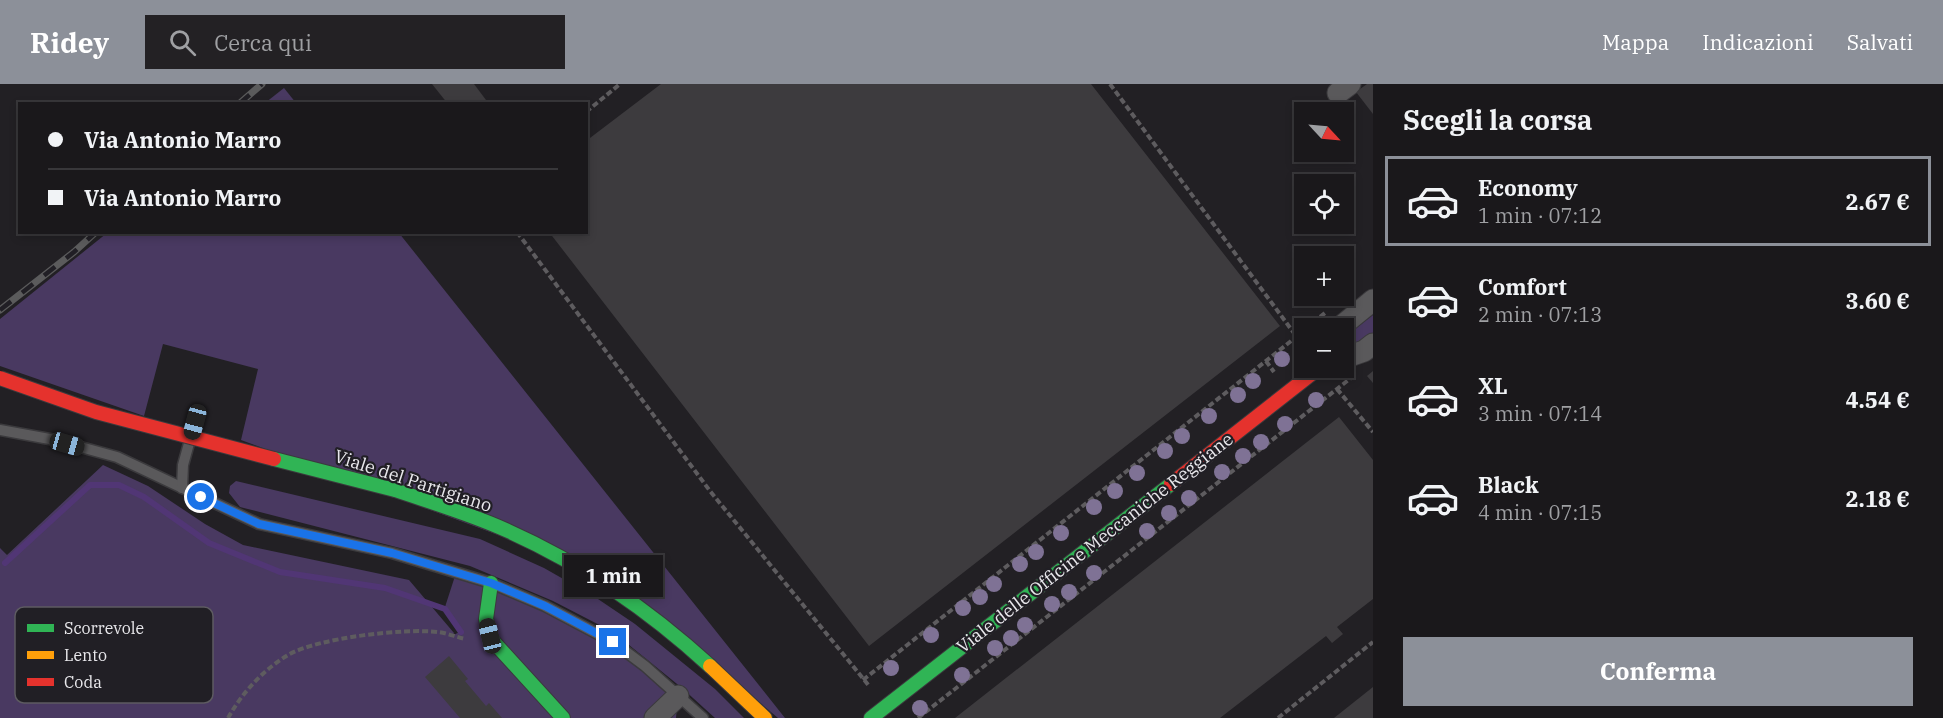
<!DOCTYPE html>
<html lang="it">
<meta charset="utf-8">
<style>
body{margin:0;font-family:"IBM Plex Serif",serif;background:#232124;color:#f1f3f6;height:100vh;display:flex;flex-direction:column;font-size:22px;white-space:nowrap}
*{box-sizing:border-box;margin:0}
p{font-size:20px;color:#9fa0a3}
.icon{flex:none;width:33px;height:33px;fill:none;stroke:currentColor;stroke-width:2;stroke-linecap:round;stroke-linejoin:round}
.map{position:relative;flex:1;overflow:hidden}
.side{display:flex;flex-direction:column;background:#1a181b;width:570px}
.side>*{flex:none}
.guide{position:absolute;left:18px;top:18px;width:570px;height:132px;border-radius:0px;box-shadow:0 3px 9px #0003,0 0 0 2px #38373a;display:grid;align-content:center;height:132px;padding:0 30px;background:#1a181b}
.needle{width:39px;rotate:116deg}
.tools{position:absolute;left:1294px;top:18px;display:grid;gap:12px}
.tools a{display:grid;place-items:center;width:60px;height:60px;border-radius:0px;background:#1a181b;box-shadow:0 3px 9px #0003,0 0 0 2px #38373a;font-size:30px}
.end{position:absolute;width:27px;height:27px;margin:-14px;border:8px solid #1a73e8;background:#fff;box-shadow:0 0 0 3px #fff}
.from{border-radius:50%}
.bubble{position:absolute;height:42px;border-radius:0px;background:#1a181b;box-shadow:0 3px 9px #0003,0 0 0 2px #38373a;font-size:20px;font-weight:800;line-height:42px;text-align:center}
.car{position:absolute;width:18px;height:36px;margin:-18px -9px;border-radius:8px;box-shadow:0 0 4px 2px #0007;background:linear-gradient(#222 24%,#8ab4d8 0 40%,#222 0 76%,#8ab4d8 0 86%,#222 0)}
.guide b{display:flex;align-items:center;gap:21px;height:57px;font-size:22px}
.guide b+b{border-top:2px solid #38373a}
.guide i{width:15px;height:15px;background:#f1f3f6}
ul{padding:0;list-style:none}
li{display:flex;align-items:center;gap:18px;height:90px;margin:0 12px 9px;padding:0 18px;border:3px solid transparent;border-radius:0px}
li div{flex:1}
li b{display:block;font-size:22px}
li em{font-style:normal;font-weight:800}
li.selected{border-color:#8c9099}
li>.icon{width:54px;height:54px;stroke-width:1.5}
h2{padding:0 30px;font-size:27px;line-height:72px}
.primary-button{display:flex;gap:12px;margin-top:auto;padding:12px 30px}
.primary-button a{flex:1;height:69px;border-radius:0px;background:#8c9099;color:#fff;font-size:24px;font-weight:800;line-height:69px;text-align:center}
header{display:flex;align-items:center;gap:36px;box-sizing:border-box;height:84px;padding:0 30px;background:#8c9099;color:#fff}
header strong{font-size:28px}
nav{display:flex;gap:33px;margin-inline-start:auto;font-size:21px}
.search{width:420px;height:54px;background:#232124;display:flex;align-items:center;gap:15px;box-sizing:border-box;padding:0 21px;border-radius:0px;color:#9fa0a3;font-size:22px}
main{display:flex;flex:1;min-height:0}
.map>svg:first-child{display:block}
.green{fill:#493961}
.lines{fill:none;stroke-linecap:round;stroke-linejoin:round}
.stream{stroke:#513675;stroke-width:6}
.building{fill:#3d3b3e}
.lane-casing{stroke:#3b3a3d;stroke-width:13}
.street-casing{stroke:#3b3a3d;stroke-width:23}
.fast-casing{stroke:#3b3a3d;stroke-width:16}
.slow-casing{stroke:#3b3a3d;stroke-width:16}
.jam-casing{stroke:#3b3a3d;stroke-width:16}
.path{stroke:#5e5c5f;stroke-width:4;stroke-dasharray:6 3;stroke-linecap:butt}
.lane{stroke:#5a595b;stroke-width:10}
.street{stroke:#5a595b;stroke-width:21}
.fast{stroke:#30b455;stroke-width:14}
.slow{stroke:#ff9f0a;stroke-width:14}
.jam{stroke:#e5322d;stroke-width:14}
.rail-casing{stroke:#5b5b5c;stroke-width:7}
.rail{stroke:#211f25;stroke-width:4.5;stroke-dasharray:14;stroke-linecap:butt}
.fast-bridge-casing{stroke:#3b3a3d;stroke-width:16;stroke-linecap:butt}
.jam-bridge-casing{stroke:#3b3a3d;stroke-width:16;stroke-linecap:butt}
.fast-bridge{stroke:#30b455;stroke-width:14}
.jam-bridge{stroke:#e5322d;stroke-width:14}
.tree{fill:#7f7295}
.route{stroke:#1a73e8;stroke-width:8}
.labels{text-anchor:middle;stroke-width:4.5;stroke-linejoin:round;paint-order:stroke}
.street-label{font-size:18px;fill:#e9e8ec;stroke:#211f25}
.key{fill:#211f25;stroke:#5d5b61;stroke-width:1.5}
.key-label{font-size:16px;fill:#e9e8ec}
</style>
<header>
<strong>Ridey</strong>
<div class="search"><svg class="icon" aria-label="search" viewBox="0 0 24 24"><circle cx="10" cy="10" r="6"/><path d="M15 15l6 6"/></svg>Cerca qui</div>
<nav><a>Mappa</a><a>Indicazioni</a><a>Salvati</a></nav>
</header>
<main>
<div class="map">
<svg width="1373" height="634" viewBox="0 0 1373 634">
<rect width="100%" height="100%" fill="#222024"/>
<g class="green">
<polygon points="284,4 296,19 265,19"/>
<polygon points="107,149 399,149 785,634 778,634 612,493 241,356 258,285 163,260 144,332 0,282 0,235"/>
<polygon points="1373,231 1373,250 1359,261 1351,260 1349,256 1351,248"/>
<polygon points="103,381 148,402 205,440 243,461 409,496 454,549 452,552 461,547 445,523 455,492 491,499 613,558 678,612 676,634 0,634 0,464 7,471"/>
<polygon points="236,397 480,455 544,484 595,513 635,540 715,605 744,634 715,634 682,604 613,548 553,517 470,482 240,423 229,409 230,402"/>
</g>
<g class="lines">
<polyline class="stream" points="5,479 90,401 119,401 144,413 209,459 280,488 385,504 445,525 461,548"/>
</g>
<g class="building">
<polygon points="432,0 474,0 489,20 448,20"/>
<polygon points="661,0 1091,0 1280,242 869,562 549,148 586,148 586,57"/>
<polygon points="1367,0 1373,0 1373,30 1356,8"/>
<polygon points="1373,287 1373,299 1367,292"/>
<polygon points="1339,333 1373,376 1373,515 1337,543 1343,550 1332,559 1326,552 1220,634 955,634"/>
<polygon points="449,572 468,595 465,597 486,622 489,619 502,634 460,634 425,593"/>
<polygon points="1373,603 1373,634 1334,634"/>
</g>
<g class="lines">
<defs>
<g id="lane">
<polyline points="0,346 55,356 117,373 259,440 392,469 491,499 545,522 613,558 645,582 703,634"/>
<polyline points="182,404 183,381 196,334"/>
</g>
<g id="street">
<polyline points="1338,9 1350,0"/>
<polyline points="1341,244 1344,240 1373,216"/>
<polyline points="1344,274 1364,267 1373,260"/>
<polyline points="655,634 678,612"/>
</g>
<g id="fast">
<path d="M395,406c38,13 76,24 113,41 74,33 142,80 202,135"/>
<polyline points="491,499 486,535 491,555 563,634"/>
<polyline points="871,634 1171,400"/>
</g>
<polyline id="slow" points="710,582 765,634"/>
<polyline id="jam" points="1171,400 1319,284"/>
</defs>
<use href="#lane" class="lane-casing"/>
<use href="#street" class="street-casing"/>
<use href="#fast" class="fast-casing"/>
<use href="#slow" class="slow-casing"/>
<use href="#jam" class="jam-casing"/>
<g class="path">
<polyline points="1110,0 1305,264"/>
<polyline points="586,28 620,0"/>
<polyline points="517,148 710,407 870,603"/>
<polyline points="1306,244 1325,229"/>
<polyline points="1266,277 1274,288"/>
<polyline points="1337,305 1373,348"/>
<polyline points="863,596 1305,246"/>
<path d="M228,634c14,-25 35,-48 60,-63 29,-17 116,-27 150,-23 9,1 18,5 27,7"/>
<polyline points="918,634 1351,294"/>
<polyline points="1278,634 1373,558"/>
</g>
<use href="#lane" class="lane"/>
<use href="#street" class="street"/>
<use href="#fast" class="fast"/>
<use href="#slow" class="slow"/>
<use href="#jam" class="jam"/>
<defs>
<g id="rail">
<polyline points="239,20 262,0"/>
<polyline points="0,226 74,168 96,148"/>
</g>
</defs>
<use href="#rail" class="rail-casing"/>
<use href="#rail" class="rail"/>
<defs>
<polyline id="fast-bridge" points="274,375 395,406"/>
<polyline id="jam-bridge" points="0,294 96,328 274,375"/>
</defs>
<use href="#fast-bridge" class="fast-bridge-casing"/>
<use href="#jam-bridge" class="jam-bridge-casing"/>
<use href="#fast-bridge" class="fast-bridge"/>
<use href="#jam-bridge" class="jam-bridge"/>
</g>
<g class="tree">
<circle cx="1282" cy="275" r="8"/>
<circle cx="1253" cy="297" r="8"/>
<circle cx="1238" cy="311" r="8"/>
<circle cx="1316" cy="316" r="8"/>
<circle cx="1209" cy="332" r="8"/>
<circle cx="1285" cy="340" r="8"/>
<circle cx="1182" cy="352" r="8"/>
<circle cx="1261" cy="358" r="8"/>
<circle cx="1165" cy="367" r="8"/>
<circle cx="1243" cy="372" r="8"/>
<circle cx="1222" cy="388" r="8"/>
<circle cx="1137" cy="389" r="8"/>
<circle cx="1115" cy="407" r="8"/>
<circle cx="1189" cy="414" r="8"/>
<circle cx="1094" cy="423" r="8"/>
<circle cx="1169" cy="429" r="8"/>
<circle cx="1147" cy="447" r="8"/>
<circle cx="1061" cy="449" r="8"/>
<circle cx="1036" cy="468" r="8"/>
<circle cx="1020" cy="480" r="8"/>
<circle cx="1094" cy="489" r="8"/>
<circle cx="994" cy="500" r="8"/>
<circle cx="1069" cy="508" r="8"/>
<circle cx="980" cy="513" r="8"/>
<circle cx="1052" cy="520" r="8"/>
<circle cx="963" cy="524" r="8"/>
<circle cx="1025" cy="541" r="8"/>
<circle cx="931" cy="551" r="8"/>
<circle cx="1011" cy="554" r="8"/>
<circle cx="995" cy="564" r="8"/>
<circle cx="891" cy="584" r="8"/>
<circle cx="962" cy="591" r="8"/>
<circle cx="920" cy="624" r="8"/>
</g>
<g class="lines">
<polyline class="route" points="201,413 259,440 392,469 491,499 545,522 613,558"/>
</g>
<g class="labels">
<g class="street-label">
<text transform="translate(413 397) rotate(18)" y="6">Viale del Partigiano</text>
<text transform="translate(1095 459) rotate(-38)" y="6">Viale delle Officine Meccaniche Reggiane</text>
</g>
</g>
<rect x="15" y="523" width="198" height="96" rx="9" class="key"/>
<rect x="27" y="540" width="27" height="8" fill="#30b455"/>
<rect x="27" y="567" width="27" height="8" fill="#ff9f0a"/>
<rect x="27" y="594" width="27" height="8" fill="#e5322d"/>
<g class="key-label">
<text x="64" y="550">Scorrevole</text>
<text x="64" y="577">Lento</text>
<text x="64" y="604">Coda</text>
</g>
</svg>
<div class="tools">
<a><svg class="needle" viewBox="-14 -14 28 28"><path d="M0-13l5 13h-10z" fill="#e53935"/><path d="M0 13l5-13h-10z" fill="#9fa0a3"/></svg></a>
<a><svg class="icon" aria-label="locate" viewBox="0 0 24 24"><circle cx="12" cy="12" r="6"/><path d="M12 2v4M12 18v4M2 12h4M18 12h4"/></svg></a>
<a>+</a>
<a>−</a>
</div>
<i class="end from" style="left:201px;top:413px"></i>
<i class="end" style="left:613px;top:558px"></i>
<div class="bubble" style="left:564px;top:471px;width:99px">1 min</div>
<i class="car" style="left:195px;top:338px;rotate:195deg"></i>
<i class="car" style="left:67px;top:360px;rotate:106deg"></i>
<i class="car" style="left:490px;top:552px;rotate:346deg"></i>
<div class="guide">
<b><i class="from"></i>Via Antonio Marro</b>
<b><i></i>Via Antonio Marro</b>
</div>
</div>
<section class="side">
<h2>Scegli la corsa</h2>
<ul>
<li class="selected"><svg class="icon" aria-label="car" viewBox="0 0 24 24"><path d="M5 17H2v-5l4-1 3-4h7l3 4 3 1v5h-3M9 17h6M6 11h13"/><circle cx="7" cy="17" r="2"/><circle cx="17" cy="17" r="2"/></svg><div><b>Economy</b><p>1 min · 07:12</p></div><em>2.67 €</em></li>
<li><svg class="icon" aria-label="car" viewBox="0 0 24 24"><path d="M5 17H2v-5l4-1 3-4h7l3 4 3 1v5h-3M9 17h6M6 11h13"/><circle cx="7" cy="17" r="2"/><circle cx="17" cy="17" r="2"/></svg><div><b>Comfort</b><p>2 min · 07:13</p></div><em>3.60 €</em></li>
<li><svg class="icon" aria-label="car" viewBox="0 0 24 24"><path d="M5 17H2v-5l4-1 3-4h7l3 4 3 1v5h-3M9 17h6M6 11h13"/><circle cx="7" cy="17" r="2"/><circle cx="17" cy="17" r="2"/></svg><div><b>XL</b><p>3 min · 07:14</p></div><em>4.54 €</em></li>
<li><svg class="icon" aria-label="car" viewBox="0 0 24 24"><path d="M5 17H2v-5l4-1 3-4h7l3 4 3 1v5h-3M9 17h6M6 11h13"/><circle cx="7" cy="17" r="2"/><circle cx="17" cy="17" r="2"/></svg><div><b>Black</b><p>4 min · 07:15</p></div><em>2.18 €</em></li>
</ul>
<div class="primary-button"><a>Conferma</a></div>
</section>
</main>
